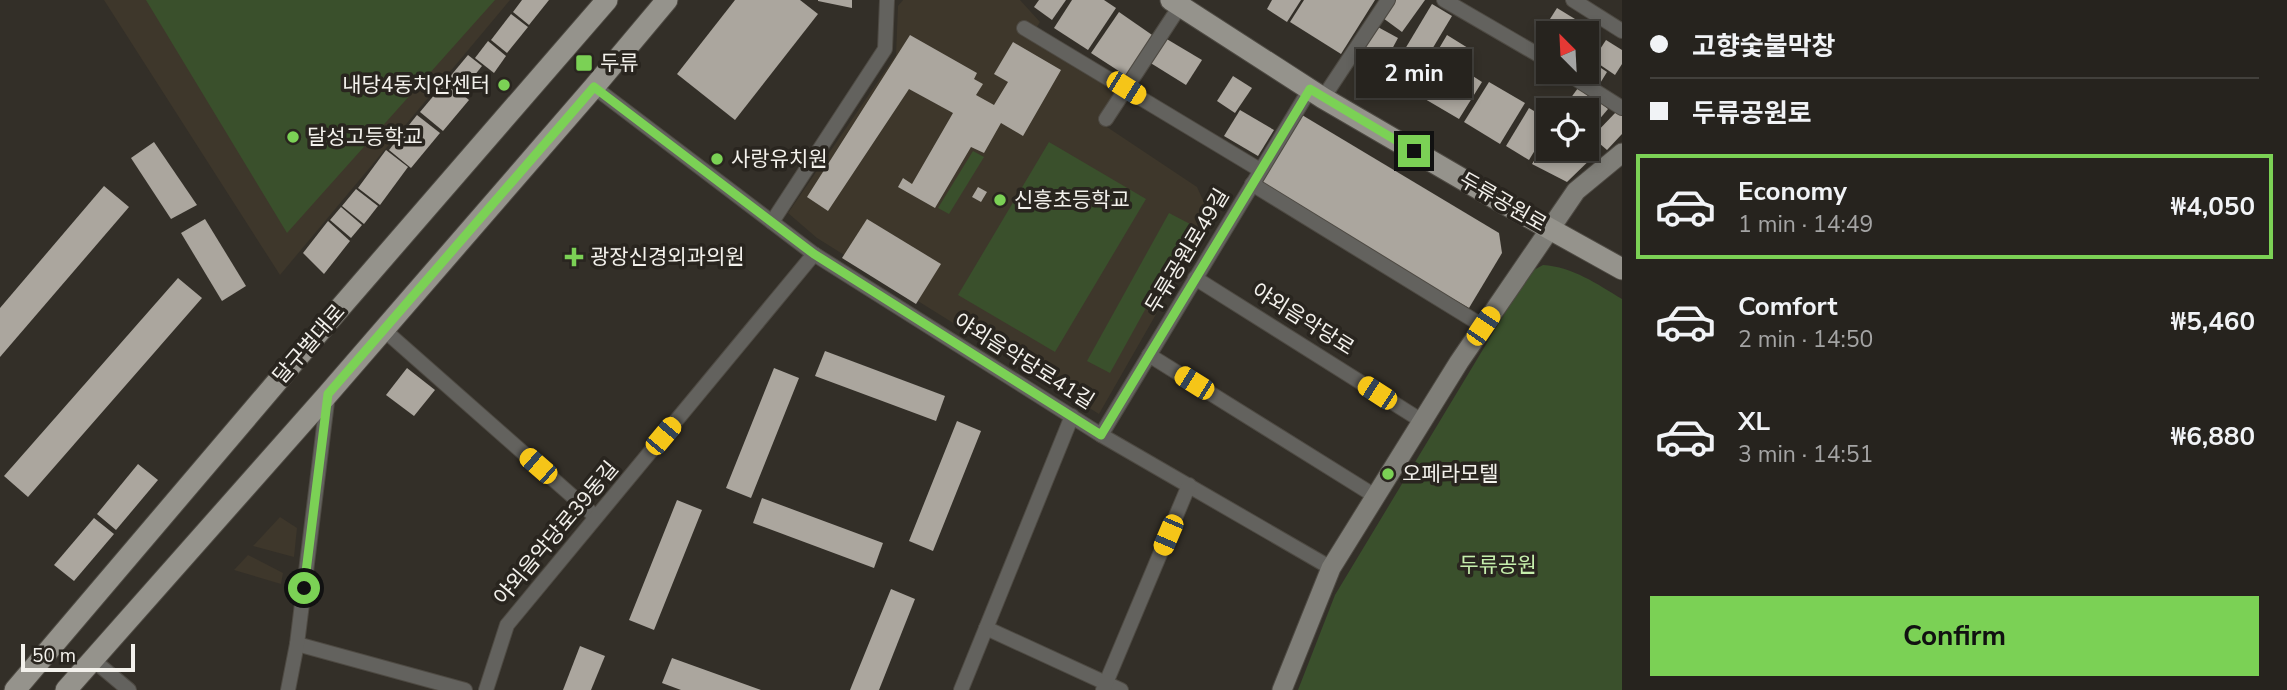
<!DOCTYPE html>
<meta charset="utf-8">
<style>
body{margin:0;font-family:"Nunito Sans","Noto Sans KR",sans-serif;background:#322f2b;color:#f1f3f6;height:100vh;display:flex;flex-direction:column;font-size:26px;white-space:nowrap}
*{box-sizing:border-box;margin:0}
p{font-size:23px;color:#a4a4a4}
.icon{flex:none;width:38px;height:38px;fill:none;stroke:currentColor;stroke-width:2;stroke-linecap:round;stroke-linejoin:round}
.map{position:relative;flex:1;overflow:hidden}
.panel{display:flex;flex-direction:column;background:#26231e;width:665px}
.panel>*{flex:none}
.top-card{display:grid;align-content:center;height:154px;padding:0 28px;background:#26231e}
.needle{width:46px;rotate:336deg}
.controls{position:absolute;left:1536px;top:21px;display:grid;gap:14px}
.controls a{display:grid;place-items:center;width:63px;height:63px;border-radius:0px;background:#26231e;box-shadow:0 4px 10px #0003,0 0 0 2px #42403c;font-size:35px}
.scale{position:absolute;left:21px;bottom:18px;width:114px;box-sizing:border-box;padding-left:7px;border:4px solid #f3f1ec;border-top:0;font-size:19px;line-height:24px;white-space:nowrap;color:#f3f1ec;-webkit-text-stroke:5px #29251f;paint-order:stroke}
.end{position:absolute;width:32px;height:32px;margin:-16px;border:9px solid #7bd155;background:#111;box-shadow:0 0 0 4px #111}
.from{border-radius:50%}
.bubble{position:absolute;height:49px;border-radius:0px;background:#26231e;box-shadow:0 4px 10px #0003,0 0 0 2px #42403c;font-size:23px;font-weight:700;line-height:49px;text-align:center}
.car{position:absolute;width:21px;height:42px;margin:-21px -10px;border-radius:9px;box-shadow:0 0 5px 2px #0007;background:linear-gradient(#f5c518 24%,#345 0 40%,#f5c518 0 76%,#345 0 86%,#f5c518 0)}
.top-card b{display:flex;align-items:center;gap:24px;height:66px;font-size:26px}
.top-card b+b{border-top:2px solid #42403c}
.top-card i{width:18px;height:18px;background:#f1f3f6}
ul{padding:0;list-style:none}
li{display:flex;align-items:center;gap:21px;height:105px;margin:0 14px 10px;padding:0 14px;border:4px solid transparent;border-radius:0px}
li div{flex:1}
li b{display:block;font-size:26px}
li em{font-style:normal;font-weight:700}
li.current{border-color:#7bd155}
li>.icon{width:63px;height:63px;stroke-width:1.5}
.cta{display:flex;gap:14px;margin-top:auto;padding:14px 28px}
.cta a{flex:1;height:80px;border-radius:0px;background:#7bd155;color:#111;font-size:28px;font-weight:700;line-height:80px;text-align:center}
main{display:flex;flex:1;min-height:0}
.map>svg:first-child{display:block}
.built{fill:#3e372b}
.green{fill:#3a502c}
.building{fill:#aba69e}
.lines{fill:none;stroke-linecap:round;stroke-linejoin:round}
.street-casing{stroke:#4e4a43;stroke-width:16}
.secondary-casing{stroke:#4e4a43;stroke-width:21}
.primary-casing{stroke:#4e4a43;stroke-width:23}
.street{stroke:#63625e;stroke-width:14}
.secondary{stroke:#7f7e78;stroke-width:19}
.primary{stroke:#95938c;stroke-width:21}
.route{stroke:#7bd155;stroke-width:9}
.poi-dot{fill:#7bd155;stroke:#29251f;stroke-width:2.5}
.labels{text-anchor:middle;stroke-width:7;stroke-linejoin:round;paint-order:stroke}
.poi-label{font-size:21px;fill:#f3f1ec;stroke:#29251f;text-anchor:start}
.street-label{font-size:21px;fill:#f3f1ec;stroke:#29251f}
.park-label{font-size:21px;fill:#c6efad;stroke:#29251f}
</style>
<main>
<div class="map">
<svg width="1622" height="690" viewBox="0 0 1622 690">
<rect width="100%" height="100%" fill="#332f28"/>
<g class="built">
<polygon points="104,0 510,0 280,275"/>
<polygon points="903,0 1020,0 1040,22 1030,38 1114,89 1106,119 1107,127 1197,187 1211,218 1099,414 817,238 788,213 896,55 898,6"/>
<polygon points="280,517 297,528 294,557 253,546"/>
<polygon points="248,555 283,573 281,584 234,570"/>
</g>
<g class="green">
<polygon points="146,0 495,0 287,233"/>
<polygon points="1049,142 1146,199 1055,352 958,295"/>
<polygon points="973,151 984,157 949,214 938,208"/>
<polygon points="1169,213 1192,225 1110,373 1087,361"/>
<path d="M1543,265c30,2 54,19 79,34v391h-324l37,-95 185,-307 12,-17z"/>
</g>
<g class="building">
<polygon points="522,0 549,0 529,25 513,12"/>
<polygon points="735,0 800,0 818,14 735,120 677,74"/>
<polygon points="818,0 852,0 852,8 818,1"/>
<polygon points="1039,0 1066,0 1052,20 1034,7"/>
<polygon points="1072,0 1104,0 1116,8 1088,50 1054,28"/>
<polygon points="1272,0 1301,0 1287,22 1267,9"/>
<polygon points="1304,0 1375,0 1341,54 1290,22"/>
<polygon points="1396,0 1425,0 1402,32 1383,18"/>
<polygon points="1432,4 1452,16 1407,91 1387,79"/>
<polygon points="1557,8 1575,19 1567,33 1549,33 1543,30"/>
<polygon points="1119,12 1155,37 1128,77 1091,53"/>
<polygon points="511,14 528,27 507,53 491,40"/>
<polygon points="1578,20 1599,33 1587,53 1587,33 1570,33"/>
<polygon points="1376,26 1398,38 1379,73 1357,61"/>
<polygon points="1542,33 1549,37 1549,57 1533,47"/>
<polygon points="910,35 977,73 974,79 983,84 976,95 994,105 1008,82 994,74 1013,42 1061,70 1023,136 1001,123 984,153 971,147 935,208 898,187 903,178 912,184 953,113 909,89 828,211 807,197"/>
<polygon points="1447,35 1468,48 1446,86 1459,67 1482,82 1459,119 1413,92"/>
<polygon points="1165,38 1202,60 1186,85 1149,62"/>
<polygon points="1606,40 1622,50 1622,64 1615,75 1593,60"/>
<polygon points="488,41 506,56 494,73 475,58"/>
<polygon points="468,55 482,66 462,91 448,79"/>
<polygon points="1592,62 1607,72 1599,85 1583,75 1582,78 1572,72 1587,72"/>
<polygon points="1233,76 1252,88 1235,113 1217,101"/>
<polygon points="446,81 469,100 443,131 420,112"/>
<polygon points="1489,82 1525,103 1500,144 1464,122"/>
<polygon points="1578,88 1588,96 1578,110 1562,110"/>
<polygon points="1596,99 1608,109 1587,134 1587,109"/>
<polygon points="1529,108 1549,120 1549,127 1529,160 1506,146"/>
<polygon points="1240,110 1274,130 1258,156 1224,136"/>
<polygon points="1617,111 1622,116 1622,134 1607,150 1592,137"/>
<polygon points="417,115 440,133 411,168 389,150"/>
<polygon points="1302,115 1499,233 1502,253 1469,308 1252,184"/>
<polygon points="1549,137 1549,149 1587,149 1587,139 1600,150 1567,182 1532,164"/>
<polygon points="154,142 197,205 171,219 131,158"/>
<polygon points="386,150 408,167 380,205 358,188"/>
<polygon points="104,186 129,207 0,357 0,308"/>
<polygon points="978,187 987,192 981,202 972,197"/>
<polygon points="356,189 378,206 364,224 342,206"/>
<polygon points="341,207 362,225 351,238 330,220"/>
<polygon points="205,219 246,286 222,301 181,233"/>
<polygon points="867,219 941,264 916,304 842,258"/>
<polygon points="328,221 350,241 324,274 303,253"/>
<polygon points="178,278 202,298 28,497 4,476"/>
<polygon points="825,351 945,396 936,421 815,376"/>
<polygon points="407,368 435,390 414,416 386,395"/>
<polygon points="774,368 799,378 751,498 726,488"/>
<polygon points="957,421 981,431 933,551 909,541"/>
<polygon points="138,464 158,480 116,530 97,514"/>
<polygon points="762,498 883,543 874,568 753,523"/>
<polygon points="677,500 702,510 654,630 629,620"/>
<polygon points="94,518 114,534 74,581 54,565"/>
<polygon points="891,589 915,599 879,690 850,690"/>
<polygon points="580,646 605,656 591,690 563,690"/>
<polygon points="672,658 761,690 681,690 662,683"/>
</g>
<g class="lines">
<defs>
<g id="street">
<polyline points="1444,0 1549,61"/>
<polyline points="1573,0 1622,31"/>
<polyline points="1024,28 1260,170"/>
<polyline points="1565,72 1622,108"/>
<polyline points="594,87 814,254 1101,435 1331,568"/>
<polyline points="1323,98 1388,0"/>
<polyline points="1106,119 1180,6"/>
<polyline points="1252,184 1483,326"/>
<polyline points="772,222 885,49 887,0"/>
<polyline points="1195,278 1422,421"/>
<polyline points="383,329 596,517"/>
<polyline points="1149,355 1375,496"/>
<polyline points="1101,435 1310,89"/>
<polyline points="986,628 1121,690"/>
<polyline points="297,644 465,690"/>
<polyline points="92,659 129,690"/>
<polyline points="288,690 297,644 328,394"/>
<polyline points="486,690 507,625 814,254"/>
<polyline points="961,690 1072,416"/>
<polyline points="1103,690 1189,485"/>
</g>
<polyline id="secondary" points="1282,690 1331,568 1459,362 1576,191 1622,153"/>
<g id="primary">
<polyline points="1171,0 1323,98 1505,204 1622,269"/>
<polyline points="15,690 327,323 607,0"/>
<polyline points="66,690 328,394 594,87 667,0"/>
</g>
</defs>
<use href="#street" class="street-casing"/>
<use href="#secondary" class="secondary-casing"/>
<use href="#primary" class="primary-casing"/>
<use href="#street" class="street"/>
<use href="#secondary" class="secondary"/>
<use href="#primary" class="primary"/>
</g>
<g class="lines">
<polyline class="route" points="304,588 328,394 594,87 814,254 1101,435 1310,89 1414,151"/>
</g>
<g class="poi-dot">
<rect x="575" y="54" width="18" height="18" rx="3.5"/>
<circle cx="504" cy="85" r="7"/>
<circle cx="293" cy="137" r="7"/>
<circle cx="717" cy="159" r="7"/>
<circle cx="1000" cy="200" r="7"/>
<path d="M570.5 246.5h7v7h7v7h-7v7h-7v-7h-7v-7h7z"/>
<circle cx="1388" cy="474" r="7"/>
</g>
<g class="labels">
<g class="poi-label">
<text x="600" y="70">두류</text>
<text x="490" y="92" text-anchor="end">내당4동치안센터</text>
<text x="307" y="144">달성고등학교</text>
<text x="731" y="166">사랑유치원</text>
<text x="1014" y="207">신흥초등학교</text>
<text x="590" y="264">광장신경외과의원</text>
<text x="1402" y="481">오페라모텔</text>
</g>
<g class="street-label">
<text transform="translate(1503 202) rotate(30)" y="7">두류공원로</text>
<text transform="translate(1187 251) rotate(-59)" y="7">두류공원로49길</text>
<text transform="translate(1303 319) rotate(32)" y="7">야외음악당로</text>
<text transform="translate(309 344) rotate(-49)" y="7">달구벌대로</text>
<text transform="translate(1024 361) rotate(32)" y="7">야외음악당로41길</text>
<text transform="translate(556 533) rotate(-50)" y="7">야외음악당로39동길</text>
</g>
<g class="park-label">
<text x="1498" y="572">두류공원</text>
</g>
</g>
</svg>
<div class="controls">
<a><svg class="needle" viewBox="-14 -14 28 28"><path d="M0-13l5 13h-10z" fill="#e53935"/><path d="M0 13l5-13h-10z" fill="#a4a4a4"/></svg></a>
<a><svg class="icon" aria-label="locate" viewBox="0 0 24 24"><circle cx="12" cy="12" r="6"/><path d="M12 2v4M12 18v4M2 12h4M18 12h4"/></svg></a>
</div>
<div class="scale">50 m</div>
<i class="end from" style="left:304px;top:588px"></i>
<i class="end" style="left:1414px;top:151px"></i>
<div class="bubble" style="left:1356px;top:49px;width:116px">2 min</div>
<i class="car" style="left:1126px;top:88px;rotate:122deg"></i>
<i class="car" style="left:1483px;top:326px;rotate:34deg"></i>
<i class="car" style="left:1194px;top:383px;rotate:302deg"></i>
<i class="car" style="left:1377px;top:393px;rotate:303deg"></i>
<i class="car" style="left:663px;top:436px;rotate:40deg"></i>
<i class="car" style="left:538px;top:466px;rotate:311deg"></i>
<i class="car" style="left:1168px;top:535px;rotate:203deg"></i>
</div>
<section class="panel">
<div class="top-card">
<b><i class="from"></i>고향숯불막창</b>
<b><i></i>두류공원로</b>
</div>
<ul>
<li class="current"><svg class="icon" aria-label="car" viewBox="0 0 24 24"><path d="M5 17H2v-5l4-1 3-4h7l3 4 3 1v5h-3M9 17h6M6 11h13"/><circle cx="7" cy="17" r="2"/><circle cx="17" cy="17" r="2"/></svg><div><b>Economy</b><p>1 min · 14:49</p></div><em>₩4,050</em></li>
<li><svg class="icon" aria-label="car" viewBox="0 0 24 24"><path d="M5 17H2v-5l4-1 3-4h7l3 4 3 1v5h-3M9 17h6M6 11h13"/><circle cx="7" cy="17" r="2"/><circle cx="17" cy="17" r="2"/></svg><div><b>Comfort</b><p>2 min · 14:50</p></div><em>₩5,460</em></li>
<li><svg class="icon" aria-label="car" viewBox="0 0 24 24"><path d="M5 17H2v-5l4-1 3-4h7l3 4 3 1v5h-3M9 17h6M6 11h13"/><circle cx="7" cy="17" r="2"/><circle cx="17" cy="17" r="2"/></svg><div><b>XL</b><p>3 min · 14:51</p></div><em>₩6,880</em></li>
</ul>
<div class="cta"><a>Confirm</a></div>
</section>
</main>
